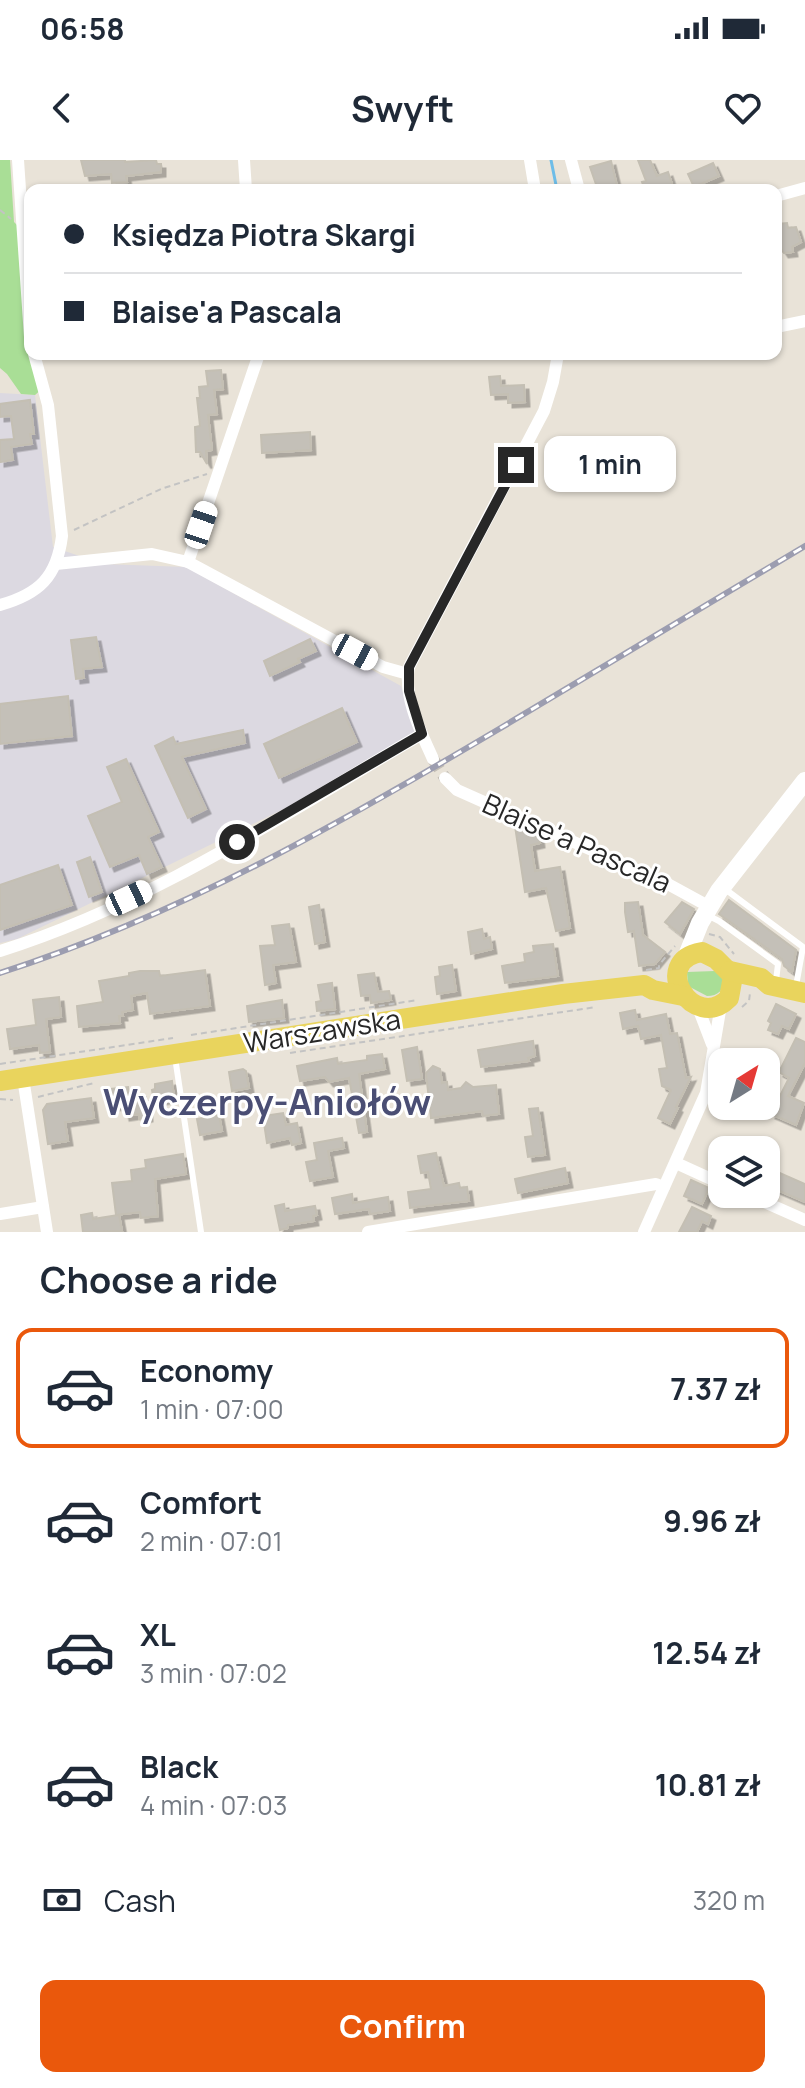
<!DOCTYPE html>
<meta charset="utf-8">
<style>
body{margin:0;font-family:Manrope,sans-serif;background:#f2f2f3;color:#1f2937;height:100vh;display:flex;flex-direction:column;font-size:30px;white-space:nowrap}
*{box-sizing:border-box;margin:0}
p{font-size:26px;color:#747a83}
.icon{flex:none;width:44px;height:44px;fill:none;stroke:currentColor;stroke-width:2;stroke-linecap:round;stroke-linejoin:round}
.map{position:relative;height:1072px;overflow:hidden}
.sheet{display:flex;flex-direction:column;background:#fff;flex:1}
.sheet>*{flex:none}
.guide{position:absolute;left:24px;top:24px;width:758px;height:176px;border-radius:16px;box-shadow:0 2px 6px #0004;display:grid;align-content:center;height:176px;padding:0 40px;background:#fff}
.needle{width:52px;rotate:37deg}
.controls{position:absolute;left:708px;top:888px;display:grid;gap:16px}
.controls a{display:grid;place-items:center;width:72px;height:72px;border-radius:16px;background:#fff;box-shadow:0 2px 6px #0004;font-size:40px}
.end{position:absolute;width:36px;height:36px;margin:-18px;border:10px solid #272727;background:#fff;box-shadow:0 0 0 4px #fff}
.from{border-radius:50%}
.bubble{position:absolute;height:56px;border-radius:16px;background:#fff;box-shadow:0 2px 6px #0004;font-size:26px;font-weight:700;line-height:56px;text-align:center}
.car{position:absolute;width:24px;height:48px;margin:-24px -12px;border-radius:10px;box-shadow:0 0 6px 2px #0007;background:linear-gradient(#fff 24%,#345 0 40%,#fff 0 76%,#345 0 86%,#fff 0)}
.guide b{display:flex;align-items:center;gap:28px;height:76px;font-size:30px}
.guide b+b{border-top:2px solid #e0e1e3}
.guide i{width:20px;height:20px;background:#1f2937}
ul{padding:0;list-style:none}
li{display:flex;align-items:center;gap:24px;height:120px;margin:0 16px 12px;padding:0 24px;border:4px solid transparent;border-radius:16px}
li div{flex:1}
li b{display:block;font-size:30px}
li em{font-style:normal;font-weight:700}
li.active{border-color:#ea580c}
li>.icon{width:72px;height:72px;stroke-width:1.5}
h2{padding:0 40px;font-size:36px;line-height:96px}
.pay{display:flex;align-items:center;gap:20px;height:88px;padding:0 40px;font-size:30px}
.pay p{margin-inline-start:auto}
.action{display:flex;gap:16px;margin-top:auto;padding:16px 40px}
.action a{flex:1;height:92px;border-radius:16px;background:#ea580c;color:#fff;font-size:32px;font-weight:700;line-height:92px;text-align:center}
.status{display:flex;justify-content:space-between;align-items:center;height:56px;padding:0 40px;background:#fff;direction:ltr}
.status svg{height:22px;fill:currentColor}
header{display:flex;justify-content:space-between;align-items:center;height:104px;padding:0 40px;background:#fff;font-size:36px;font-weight:700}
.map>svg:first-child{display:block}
.industrial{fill:#dcd9e1}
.green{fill:#a9de96}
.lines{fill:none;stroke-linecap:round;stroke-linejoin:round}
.stream{stroke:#6ebde8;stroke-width:3}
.building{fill:#c4c0b8;stroke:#c4bfb3;stroke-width:2;filter:url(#shadow)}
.street-tunnel{stroke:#c2bdb5;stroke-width:12;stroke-dasharray:12 6;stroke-linecap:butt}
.path{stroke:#c3c3c3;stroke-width:2;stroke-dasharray:6 4;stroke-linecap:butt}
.lane{stroke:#fff;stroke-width:6}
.street{stroke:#fff;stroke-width:12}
.secondary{stroke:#fff;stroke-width:18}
.primary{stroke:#e9d45d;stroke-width:20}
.rail-casing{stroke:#9c9db0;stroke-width:6}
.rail{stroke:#fff;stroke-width:3;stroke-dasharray:9;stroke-linecap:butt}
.route{stroke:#272727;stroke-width:10}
.labels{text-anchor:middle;stroke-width:6;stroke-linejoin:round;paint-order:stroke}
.street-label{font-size:28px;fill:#272727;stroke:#fff}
.district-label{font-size:36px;font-weight:bold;fill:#4a4e74;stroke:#fff}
</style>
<div class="status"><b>06:58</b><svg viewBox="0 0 49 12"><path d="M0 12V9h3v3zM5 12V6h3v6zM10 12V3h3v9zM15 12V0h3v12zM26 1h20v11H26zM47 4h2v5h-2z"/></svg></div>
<header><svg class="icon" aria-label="back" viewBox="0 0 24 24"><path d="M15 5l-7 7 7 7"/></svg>Swyft<svg class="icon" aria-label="heart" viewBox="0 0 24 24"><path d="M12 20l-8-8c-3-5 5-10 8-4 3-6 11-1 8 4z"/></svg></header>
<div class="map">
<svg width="805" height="1072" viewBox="0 0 805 1072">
<defs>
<filter id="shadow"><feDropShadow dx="4.5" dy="4.5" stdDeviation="0" flood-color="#0004"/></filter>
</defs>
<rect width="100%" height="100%" fill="#e9e3d8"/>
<polygon class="industrial" points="0,233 35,235 53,387 103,404 186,407 401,526 415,572 333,625 17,779 0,783"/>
<g class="green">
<polygon points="0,0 10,0 14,62 23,71 30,194 43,228 35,235 21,234 7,214 0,208"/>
<path d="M715,811l9,8c0,11 -6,17 -17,17l-19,-10 -1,-14z"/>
</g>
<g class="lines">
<polyline class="stream" points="551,0 557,30"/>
</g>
<g class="building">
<polygon points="81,0 125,0 125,2 156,0 157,4 161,4 161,12 126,16 127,22 112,23 111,14 85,16"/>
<polygon points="638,0 650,0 657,16 668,12 673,27 665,30 645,30 642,22 646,21"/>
<polygon points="611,1 618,30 598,30 590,7"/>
<polygon points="713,3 719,16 694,27 688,14"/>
<polygon points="787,63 788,68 796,67 801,82 792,87 793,92 784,93 780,87 776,87 776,70 779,70 778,64"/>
<polygon points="221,210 223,229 214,230 217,254 208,255 212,290 206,291 207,304 200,292 196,292 195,267 200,266 197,238 200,238 199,227 208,226 206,211"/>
<polygon points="500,216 501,226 524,225 525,242 508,243 508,234 491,235 489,217"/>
<polygon points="30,240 34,274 30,274 32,284 11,287 13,300 0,302 0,280 14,279 11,256 0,257 0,244"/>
<polygon points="310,272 311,290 262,293 261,275"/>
<polygon points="96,477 102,507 83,509 84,518 76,519 71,480"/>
<polygon points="310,479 316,491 298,499 300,502 270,516 264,501"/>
<polygon points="68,536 72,576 0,584 0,544"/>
<polygon points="342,548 357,582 279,618 264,584"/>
<polygon points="243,570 245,583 182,597 206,649 188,658 155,586 173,577 176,584"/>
<polygon points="126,599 159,672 148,677 162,707 147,714 139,695 110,707 88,656 122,642 107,607"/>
<polygon points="515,666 539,676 540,683 531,685 535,711 560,707 570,768 556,771 546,728 525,732"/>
<polygon points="90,697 102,732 89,737 77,702"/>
<polygon points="58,705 72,745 0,770 0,725"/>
<polygon points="729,740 796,790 792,812 784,806 782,799 719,754"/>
<polygon points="638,742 643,775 665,792 655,804 639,806 634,771 628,772 625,752 625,743"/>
<polygon points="682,742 694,749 680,774 665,762"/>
<polygon points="319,745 325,782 315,784 309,747"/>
<polygon points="289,764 296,802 273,805 276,823 265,825 260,786 275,785 272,766"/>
<polygon points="482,769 484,779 490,777 492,789 471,794 468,772"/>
<polygon points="553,784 558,816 505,823 502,806 525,802 524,794 534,792 533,786"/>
<polygon points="452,805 456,831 437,834 435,817 440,816 439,807"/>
<polygon points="205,810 210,846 150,854 147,833 131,836 133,850 122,852 123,856 119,856 120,863 79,867 77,846 103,842 99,821 129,816 129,813 140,811 159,811 160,816"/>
<polygon points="374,813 378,832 389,831 391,840 371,843 370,835 361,836 358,815"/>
<polygon points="332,823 335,849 317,851 316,842 321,841 318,825"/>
<polygon points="59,837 61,857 46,859 50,892 40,893 39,885 10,889 7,869 36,865 33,840"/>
<polygon points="282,840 284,858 249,862 247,846"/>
<polygon points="776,844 796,854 789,869 782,866 778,874 768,870 771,863 768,861"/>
<polygon points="635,850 637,860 666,854 670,874 677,873 686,918 691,917 676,947 678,948 670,964 658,958 671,930 662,926 659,909 667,908 661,875 641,879 638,866 623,869 620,853"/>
<polygon points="796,878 805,882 805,903 788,936 804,943 796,965 771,954 789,918 779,912"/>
<polygon points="533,881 535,896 528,898 529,901 481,907 478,890"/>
<polygon points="417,887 422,919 407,921 402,890"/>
<polygon points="382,894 385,909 359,914 367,972 359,973 349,918 329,922 325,917 300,921 297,906 337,898 338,904 367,900 367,896"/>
<polygon points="433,906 440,909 442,923 447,922 448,930 461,928 466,922 473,927 496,925 499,954 483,956 482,951 431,958 426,913"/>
<polygon points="243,909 246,911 249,928 232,931 229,912"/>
<polygon points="172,921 174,938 154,941 152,930 155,929 155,924"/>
<polygon points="128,927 129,939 146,937 148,957 139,959 139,954 125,956 123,945 113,946 111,929"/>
<polygon points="91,938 94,958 65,962 68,981 48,984 43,950 47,944"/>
<polygon points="538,948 545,995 528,997 525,977 533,976 529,949"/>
<polygon points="283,953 286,965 297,963 301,983 292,985 290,978 267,983 263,956"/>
<polygon points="219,955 222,971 200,975 197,959"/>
<polygon points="342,978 344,988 328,991 333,1017 310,1021 306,1002 317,1000 314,983"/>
<polygon points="436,993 444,1026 459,1023 460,1028 467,1027 469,1041 410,1048 408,1032 431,1029 428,1012 421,1013 418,996"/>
<polygon points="183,994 186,1014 155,1019 158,1056 141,1058 140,1052 116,1055 112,1023 132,1021 131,1010 146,1008 145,1000"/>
<polygon points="766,1007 805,1024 805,1042 766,1025"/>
<polygon points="565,1008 568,1023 518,1033 515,1019"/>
<polygon points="691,1020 709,1028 702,1044 684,1036"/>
<polygon points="352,1034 353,1043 388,1037 390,1051 370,1054 369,1049 335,1054 332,1038"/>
<polygon points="284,1044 285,1051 315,1046 317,1055 313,1056 314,1061 288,1065 288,1068 280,1070 275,1046"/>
<polygon points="692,1047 711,1056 708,1064 702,1061 697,1072 679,1072"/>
<polygon points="92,1053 93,1059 119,1055 122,1071 83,1072 81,1055"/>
</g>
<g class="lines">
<polyline class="street-tunnel" points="433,599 445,618"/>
<g class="path">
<polyline points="0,50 11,59"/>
<polyline points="74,370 161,329 207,314"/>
<polyline points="709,774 720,777 734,794"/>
<polyline points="646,810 659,808 659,805 675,786"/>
<polyline points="742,847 749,841 750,833"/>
<polyline points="191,875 418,840"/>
<polyline points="290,893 596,847"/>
<polyline points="0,904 173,878"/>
<polyline points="38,937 94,923"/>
<polyline points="0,939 13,940"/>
</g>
<g class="lane">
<polyline points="725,729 803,787 796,826"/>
<polyline points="707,755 719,761 778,804 776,821"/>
<polyline points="175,897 201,1072"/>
</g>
<g class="street">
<polyline points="18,0 30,177"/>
<polyline points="244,0 246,30"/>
<polyline points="530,0 535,30"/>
<polyline points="571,0 579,30"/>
<polyline points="776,36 805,28"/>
<polyline points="776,167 805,161"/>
<polyline points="259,194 188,402 383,507 408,514"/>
<polyline points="56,404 152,394 188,402"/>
<path d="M0,445c39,-11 57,-28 62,-69l-14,-131 -14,-51"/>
<path d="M433,599c-12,-27 -30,-62 -24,-92l135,-256 9,-29 5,-28"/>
<polyline points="445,618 457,630 666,723 710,747"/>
<path d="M0,791c151,-47 286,-138 422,-217"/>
<polyline points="697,845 712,884"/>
<polyline points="23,918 47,1072"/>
<polyline points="676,1003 722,1024"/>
<polyline points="746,1034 805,1060"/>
<polyline points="0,1054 43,1047"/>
<polyline points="368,1072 656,1024 664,1027"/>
<polyline points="644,1072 706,933 721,845"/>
</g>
<polyline class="secondary" points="686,798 700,763 719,731 805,621"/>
<g class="primary">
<path d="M702,792l14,7 17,17 -4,22c-35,36 -81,-37 -27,-46z"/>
<polyline points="730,811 761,818 769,825 805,833"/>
<polyline points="0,921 563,834 644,825 653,830 683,836"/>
</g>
<defs>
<path id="rail" d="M0,813c180,-58 337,-148 499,-244 102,-61 204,-122 306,-183"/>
</defs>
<use href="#rail" class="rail-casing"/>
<use href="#rail" class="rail"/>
</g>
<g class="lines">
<polyline class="route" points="237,682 422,574 409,531 409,507 516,305"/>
</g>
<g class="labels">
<g class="street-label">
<text transform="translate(577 683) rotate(24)" y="10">Blaise'a Pascala</text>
<text transform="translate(322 871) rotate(-9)" y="10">Warszawska</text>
</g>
<g class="district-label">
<text x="267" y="955">Wyczerpy-Aniołów</text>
</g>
</g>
</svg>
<div class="controls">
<a><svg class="needle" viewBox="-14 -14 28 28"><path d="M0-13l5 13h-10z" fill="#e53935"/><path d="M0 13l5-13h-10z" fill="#747a83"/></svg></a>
<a><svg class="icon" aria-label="layers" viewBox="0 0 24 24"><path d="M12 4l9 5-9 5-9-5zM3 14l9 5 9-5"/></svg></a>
</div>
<i class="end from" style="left:237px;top:682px"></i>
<i class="end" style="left:516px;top:305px"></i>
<div class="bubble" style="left:544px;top:276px;width:132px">1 min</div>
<i class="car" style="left:201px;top:365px;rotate:19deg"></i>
<i class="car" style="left:355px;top:492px;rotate:118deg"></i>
<i class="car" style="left:129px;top:738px;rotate:65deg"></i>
<div class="guide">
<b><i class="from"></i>Księdza Piotra Skargi</b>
<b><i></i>Blaise'a Pascala</b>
</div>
</div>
<section class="sheet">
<h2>Choose a ride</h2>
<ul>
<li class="active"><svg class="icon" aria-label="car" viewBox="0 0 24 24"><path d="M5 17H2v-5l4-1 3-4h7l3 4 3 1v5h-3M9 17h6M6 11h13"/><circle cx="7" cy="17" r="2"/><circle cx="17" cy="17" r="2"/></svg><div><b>Economy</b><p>1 min · 07:00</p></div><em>7.37 zł</em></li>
<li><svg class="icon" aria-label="car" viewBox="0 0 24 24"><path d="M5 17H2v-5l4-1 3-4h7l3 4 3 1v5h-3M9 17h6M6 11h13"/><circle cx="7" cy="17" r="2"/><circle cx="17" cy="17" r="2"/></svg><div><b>Comfort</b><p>2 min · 07:01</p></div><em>9.96 zł</em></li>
<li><svg class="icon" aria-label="car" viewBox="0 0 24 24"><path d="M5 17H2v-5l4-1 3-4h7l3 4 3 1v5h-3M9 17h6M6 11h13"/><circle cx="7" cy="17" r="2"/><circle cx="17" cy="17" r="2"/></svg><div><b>XL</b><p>3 min · 07:02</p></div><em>12.54 zł</em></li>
<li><svg class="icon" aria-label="car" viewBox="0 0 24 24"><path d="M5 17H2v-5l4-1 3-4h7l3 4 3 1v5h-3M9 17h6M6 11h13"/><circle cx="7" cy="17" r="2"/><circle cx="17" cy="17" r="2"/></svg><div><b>Black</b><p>4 min · 07:03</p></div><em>10.81 zł</em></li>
</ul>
<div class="pay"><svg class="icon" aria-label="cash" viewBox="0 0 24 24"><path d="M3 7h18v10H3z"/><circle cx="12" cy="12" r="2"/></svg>Cash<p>320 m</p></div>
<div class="action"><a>Confirm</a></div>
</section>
